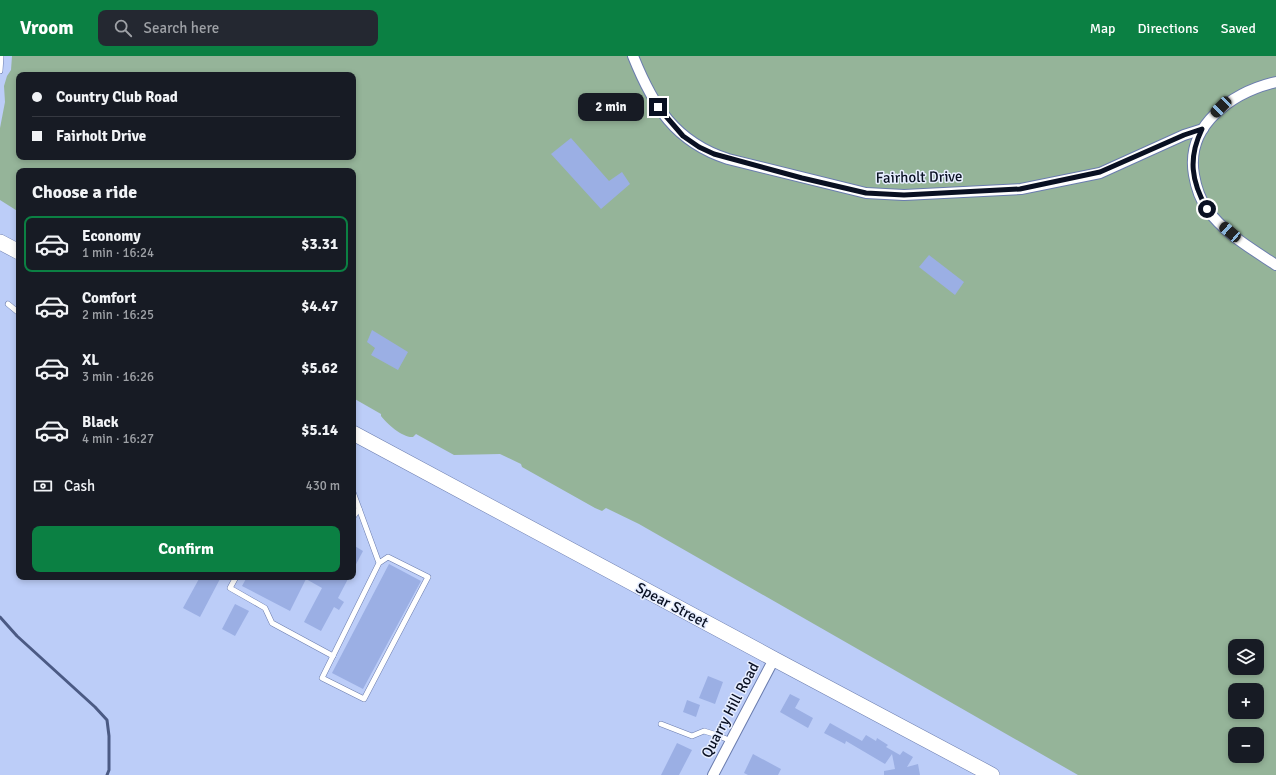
<!DOCTYPE html>
<meta charset="utf-8">
<style>
body{margin:0;font-family:Signika,sans-serif;background:#242831;color:#f1f3f6;height:100vh;display:flex;flex-direction:column;font-size:15px;white-space:nowrap}
*{box-sizing:border-box;margin:0}
p{font-size:13px;color:#9ea1a6}
.icon{flex:none;width:22px;height:22px;fill:none;stroke:currentColor;stroke-width:2;stroke-linecap:round;stroke-linejoin:round}
.map{position:relative;flex:1;overflow:hidden}
.side{position:absolute;left:16px;top:112px;width:340px;height:412px;display:flex;flex-direction:column;background:#171b24;border-radius:8px;box-shadow:0 2px 6px #0003}
.side>*{flex:none}
.top-card{position:absolute;left:16px;top:16px;width:340px;height:88px;border-radius:8px;box-shadow:0 2px 6px #0003;display:grid;align-content:center;height:88px;padding:0 16px;background:#171b24}
.controls{position:absolute;left:1228px;top:583px;display:grid;gap:8px}
.controls a{display:grid;place-items:center;width:36px;height:36px;border-radius:8px;background:#171b24;box-shadow:0 2px 6px #0003;font-size:20px}
.end{position:absolute;width:18px;height:18px;margin:-9px;border:5px solid #091022;background:#fff;box-shadow:0 0 0 2px #fff}
.from{border-radius:50%}
.bubble{position:absolute;height:28px;border-radius:8px;background:#171b24;box-shadow:0 2px 6px #0003;font-size:13px;font-weight:700;line-height:28px;text-align:center}
.car{position:absolute;width:12px;height:24px;margin:-12px -6px;border-radius:5px;box-shadow:0 0 3px 1px #0007;background:linear-gradient(#222 24%,#8ab4d8 0 40%,#222 0 76%,#8ab4d8 0 86%,#222 0)}
.top-card b{display:flex;align-items:center;gap:14px;height:38px;font-size:15px}
.top-card b+b{border-top:1px solid #363941}
.top-card i{width:10px;height:10px;background:#f1f3f6}
ul{padding:0;list-style:none}
li{display:flex;align-items:center;gap:12px;height:56px;margin:0 8px 6px;padding:0 8px;border:2px solid transparent;border-radius:8px}
li div{flex:1}
li b{display:block;font-size:15px}
li em{font-style:normal;font-weight:700}
li.active{border-color:#0b8043}
li>.icon{width:36px;height:36px;stroke-width:1.5}
h2{padding:0 16px;font-size:18px;line-height:48px}
.pay{display:flex;align-items:center;gap:10px;height:44px;padding:0 16px;font-size:15px}
.pay p{margin-inline-start:auto}
.action{display:flex;gap:8px;margin-top:auto;padding:8px 16px}
.action a{flex:1;height:46px;border-radius:8px;background:#0b8043;color:#fff;font-size:16px;font-weight:700;line-height:46px;text-align:center}
header{display:flex;align-items:center;gap:24px;box-sizing:border-box;height:56px;padding:0 20px;background:#0b8043;color:#fff}
header strong{font-size:19px}
nav{display:flex;gap:22px;margin-inline-start:auto;font-size:14px}
.search{width:280px;height:36px;background:#242831;display:flex;align-items:center;gap:10px;box-sizing:border-box;padding:0 14px;border-radius:8px;color:#9ea1a6;font-size:15px}
.map>svg:first-child{display:block}
.green{fill:#95b499;fill-rule:evenodd}
.lines{fill:none;stroke-linecap:round;stroke-linejoin:round}
.stream{stroke:#4b5a84;stroke-width:3}
.building{fill:#9bafe4}
.service-casing{stroke:#6a7cae;stroke-width:6}
.minor-casing{stroke:#6a7cae;stroke-width:12}
.secondary-casing{stroke:#6a7cae;stroke-width:16}
.service{stroke:#fff;stroke-width:5}
.minor{stroke:#fff;stroke-width:10}
.secondary{stroke:#fff;stroke-width:15}
.route{stroke:#091022;stroke-width:5}
.labels{text-anchor:middle;stroke-width:3;stroke-linejoin:round;paint-order:stroke}
.street-label{font-size:15px;fill:#091022;stroke:#e7eeff}
</style>
<header>
<strong>Vroom</strong>
<div class="search"><svg class="icon" aria-label="search" viewBox="0 0 24 24"><circle cx="10" cy="10" r="6"/><path d="M15 15l6 6"/></svg>Search here</div>
<nav><a>Map</a><a>Directions</a><a>Saved</a></nav>
</header>
<div class="map">
<svg width="1276" height="719" viewBox="0 0 1276 719">
<rect width="100%" height="100%" fill="#bccdf8"/>
<path class="green" d="M12,0h1264v719h-198l-439,-251 -33,-16 -4,3 -7,-3 -73,-41 -1,-3 -21,-10 -46,1 -38,-21 -3,3c-10,1 -26,-13 -32,-21v-2l-28,-16v-227h-334v41l-19,-12v-72l5,-26 -1,-16 3,-10 4,-6zM19,19h334v82h-334zM1235,590h22v22h-22zM1235,634h22v22h-22zM1235,678h22v22h-22z"/>
<g class="lines">
<polyline class="stream" points="0,561 17,580 95,651 107,664 109,680 109,714 107,719"/>
</g>
<g class="building">
<polygon points="571,82 609,125 622,116 630,128 601,153 551,98"/>
<polygon points="929,199 964,226 955,239 919,211"/>
<polygon points="372,274 408,296 398,314 371,299 375,292 367,286"/>
<polygon points="353,489 363,495 353,514"/>
<polygon points="389,508 421,525 363,633 332,617"/>
<polygon points="200,521 221,521 200,561 183,552"/>
<polygon points="247,521 349,521 338,542 344,546 339,554 334,551 321,575 304,566 322,532 306,523 290,555 242,530"/>
<polygon points="235,548 249,555 235,580 222,573"/>
<polygon points="708,620 723,626 715,648 699,642"/>
<polygon points="790,638 800,643 795,652 813,662 808,672 780,656"/>
<polygon points="687,644 700,649 696,661 683,656"/>
<polygon points="830,667 862,685 866,679 876,685 877,682 888,689 886,691 900,699 903,695 913,701 907,711 918,708 920,719 884,719 884,715 895,713 892,698 885,708 846,685 845,688 824,677"/>
<polygon points="677,687 692,694 679,719 661,719"/>
<polygon points="753,698 781,713 778,719 748,719 744,717"/>
</g>
<g class="lines">
<defs>
<g id="service">
<polyline points="0,15 1,0"/>
<polyline points="8,248 19,257"/>
<polyline points="353,436 379,507 322,622 364,643 428,521 388,501 379,507"/>
<polyline points="353,461 359,453"/>
<polyline points="236,521 230,532 265,552 272,567 333,600"/>
<polyline points="661,668 692,680 704,675 717,679 731,685"/>
</g>
<g id="minor">
<path d="M633,0c20,50 42,86 95,103l138,34 38,2 117,-6 79,-16 84,-38 19,-6"/>
<path d="M1276,26c-43,10 -91,43 -82,93 2,12 6,24 13,34 17,24 45,40 69,56"/>
<polyline points="713,719 774,603"/>
</g>
<g id="secondary">
<polyline points="0,186 19,196"/>
<polyline points="353,377 774,603 992,719"/>
</g>
</defs>
<use href="#service" class="service-casing"/>
<use href="#minor" class="minor-casing"/>
<use href="#secondary" class="secondary-casing"/>
<use href="#service" class="service"/>
<use href="#minor" class="minor"/>
<use href="#secondary" class="secondary"/>
</g>
<g class="lines">
<path class="route" d="M658,51l25,29 16,11 15,7 88,24 64,15 38,2 116,-6 80,-17 84,-37 18,-6c-14,29 -11,52 5,80"/>
</g>
<g class="labels">
<g class="street-label">
<text transform="translate(919 121) rotate(-1)" y="5">Fairholt Drive</text>
<text transform="translate(672 549) rotate(28)" y="5">Spear Street</text>
<text transform="translate(730 654) rotate(-62)" y="5">Quarry Hill Road</text>
</g>
</g>
</svg>
<div class="controls">
<a><svg class="icon" aria-label="layers" viewBox="0 0 24 24"><path d="M12 4l9 5-9 5-9-5zM3 14l9 5 9-5"/></svg></a>
<a>+</a>
<a>−</a>
</div>
<i class="end from" style="left:1207px;top:153px"></i>
<i class="end" style="left:658px;top:51px"></i>
<div class="bubble" style="left:578px;top:37px;width:66px">2 min</div>
<i class="car" style="left:1221px;top:51px;rotate:225deg"></i>
<i class="car" style="left:1230px;top:176px;rotate:311deg"></i>
<div class="top-card">
<b><i class="from"></i>Country Club Road</b>
<b><i></i>Fairholt Drive</b>
</div>
<section class="side">
<h2>Choose a ride</h2>
<ul>
<li class="active"><svg class="icon" aria-label="car" viewBox="0 0 24 24"><path d="M5 17H2v-5l4-1 3-4h7l3 4 3 1v5h-3M9 17h6M6 11h13"/><circle cx="7" cy="17" r="2"/><circle cx="17" cy="17" r="2"/></svg><div><b>Economy</b><p>1 min · 16:24</p></div><em>$3.31</em></li>
<li><svg class="icon" aria-label="car" viewBox="0 0 24 24"><path d="M5 17H2v-5l4-1 3-4h7l3 4 3 1v5h-3M9 17h6M6 11h13"/><circle cx="7" cy="17" r="2"/><circle cx="17" cy="17" r="2"/></svg><div><b>Comfort</b><p>2 min · 16:25</p></div><em>$4.47</em></li>
<li><svg class="icon" aria-label="car" viewBox="0 0 24 24"><path d="M5 17H2v-5l4-1 3-4h7l3 4 3 1v5h-3M9 17h6M6 11h13"/><circle cx="7" cy="17" r="2"/><circle cx="17" cy="17" r="2"/></svg><div><b>XL</b><p>3 min · 16:26</p></div><em>$5.62</em></li>
<li><svg class="icon" aria-label="car" viewBox="0 0 24 24"><path d="M5 17H2v-5l4-1 3-4h7l3 4 3 1v5h-3M9 17h6M6 11h13"/><circle cx="7" cy="17" r="2"/><circle cx="17" cy="17" r="2"/></svg><div><b>Black</b><p>4 min · 16:27</p></div><em>$5.14</em></li>
</ul>
<div class="pay"><svg class="icon" aria-label="cash" viewBox="0 0 24 24"><path d="M3 7h18v10H3z"/><circle cx="12" cy="12" r="2"/></svg>Cash<p>430 m</p></div>
<div class="action"><a>Confirm</a></div>
</section>
</div>
